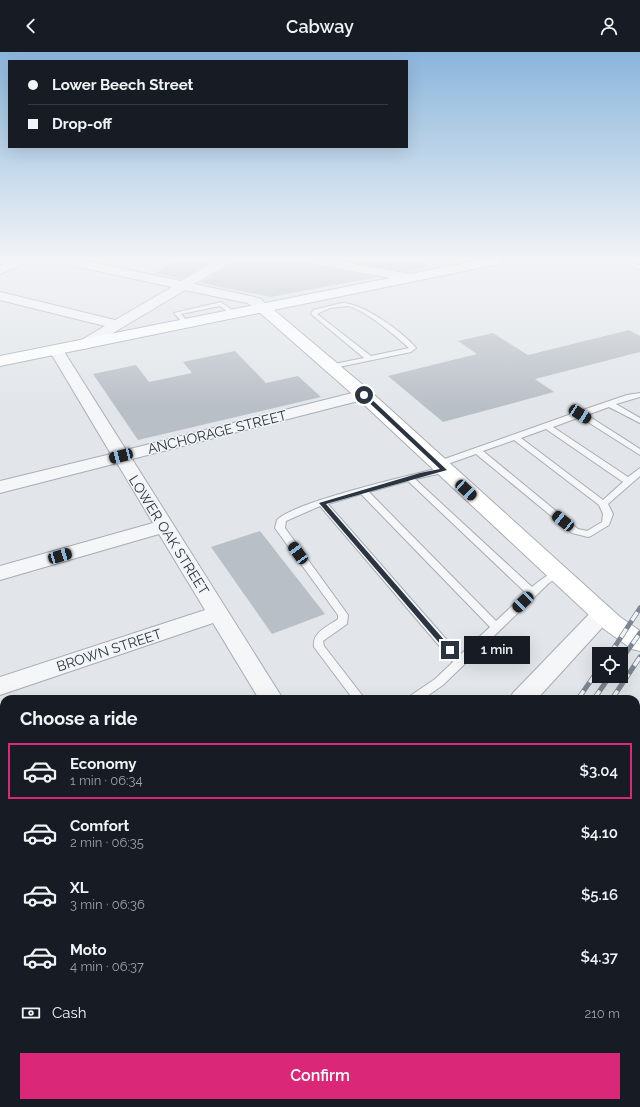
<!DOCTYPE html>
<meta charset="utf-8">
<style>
body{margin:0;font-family:Raleway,sans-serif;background:#242831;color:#f1f3f6;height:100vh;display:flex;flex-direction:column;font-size:15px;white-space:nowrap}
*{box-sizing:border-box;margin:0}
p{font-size:13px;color:#9ea1a6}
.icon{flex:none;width:22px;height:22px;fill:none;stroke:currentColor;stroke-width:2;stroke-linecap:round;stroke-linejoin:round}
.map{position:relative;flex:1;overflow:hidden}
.drawer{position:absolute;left:0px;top:643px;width:640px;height:412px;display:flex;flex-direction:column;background:#171b24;border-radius:12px 12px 0 0;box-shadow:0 4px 16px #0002}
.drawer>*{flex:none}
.hud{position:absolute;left:8px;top:8px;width:400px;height:88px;border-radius:0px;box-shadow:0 4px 16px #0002;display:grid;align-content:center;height:88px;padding:0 20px;background:#171b24}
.fabs{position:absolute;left:592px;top:595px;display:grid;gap:8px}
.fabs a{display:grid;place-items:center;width:36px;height:36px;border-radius:0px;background:#171b24;box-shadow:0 4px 16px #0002;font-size:20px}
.end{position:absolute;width:18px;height:18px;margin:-9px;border:5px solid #2a3541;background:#fff;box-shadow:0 0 0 2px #fff}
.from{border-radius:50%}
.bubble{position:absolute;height:28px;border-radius:0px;background:#171b24;box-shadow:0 4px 16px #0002;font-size:13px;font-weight:600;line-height:28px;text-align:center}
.car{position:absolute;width:12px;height:24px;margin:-12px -6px;border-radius:5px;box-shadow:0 0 3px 1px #0007;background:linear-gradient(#222 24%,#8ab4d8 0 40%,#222 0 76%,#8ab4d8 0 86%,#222 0)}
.hud b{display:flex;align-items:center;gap:14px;height:38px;font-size:15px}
.hud b+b{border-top:1px solid #363941}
.hud i{width:10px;height:10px;background:#f1f3f6}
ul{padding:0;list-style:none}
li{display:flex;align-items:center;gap:12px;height:56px;margin:0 8px 6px;padding:0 12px;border:2px solid transparent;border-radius:0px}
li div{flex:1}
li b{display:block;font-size:15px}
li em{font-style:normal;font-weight:600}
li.active{border-color:#db2777}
li>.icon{width:36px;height:36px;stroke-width:1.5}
h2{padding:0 20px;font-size:18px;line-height:48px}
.pay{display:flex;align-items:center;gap:10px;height:44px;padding:0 20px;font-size:15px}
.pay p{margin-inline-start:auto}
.action{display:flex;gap:8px;margin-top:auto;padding:8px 20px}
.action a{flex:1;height:46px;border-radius:0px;background:#db2777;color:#fff;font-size:16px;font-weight:600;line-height:46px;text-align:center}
header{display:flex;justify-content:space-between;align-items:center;height:52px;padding:0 20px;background:#171b24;font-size:18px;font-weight:600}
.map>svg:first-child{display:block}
.green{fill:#c9d3c3}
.building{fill:#b9bfc6}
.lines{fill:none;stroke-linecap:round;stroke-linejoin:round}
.lane-casing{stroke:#a7adb4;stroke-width:2}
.street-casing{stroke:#a7adb4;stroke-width:2}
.secondary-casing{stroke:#a7adb4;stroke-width:2}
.primary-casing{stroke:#a1abb5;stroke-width:2}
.highway-casing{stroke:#8a94a0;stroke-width:2}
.lane{fill:#f4f6f8;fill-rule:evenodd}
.street{fill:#f4f6f8;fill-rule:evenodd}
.secondary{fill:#fff;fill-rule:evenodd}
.primary{fill:#fff;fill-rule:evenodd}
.highway{fill:#fff;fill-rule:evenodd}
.rail-far1-casing{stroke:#7c8793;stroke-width:5}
.rail-casing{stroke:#7c8793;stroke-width:6}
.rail-far1{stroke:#f1f4f7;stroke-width:3.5;stroke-dasharray:10;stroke-linecap:butt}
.rail{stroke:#f1f4f7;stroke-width:4.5;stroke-dasharray:14;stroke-linecap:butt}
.route{fill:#2a3541}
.labels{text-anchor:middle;stroke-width:3;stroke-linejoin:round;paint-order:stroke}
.street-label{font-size:14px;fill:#2a3541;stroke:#f1f4f7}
</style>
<header><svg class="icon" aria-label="back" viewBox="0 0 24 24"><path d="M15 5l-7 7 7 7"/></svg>Cabway<svg class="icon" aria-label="person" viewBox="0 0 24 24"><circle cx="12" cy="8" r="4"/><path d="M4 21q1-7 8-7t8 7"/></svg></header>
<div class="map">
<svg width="640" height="1055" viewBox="0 0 640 1055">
<rect width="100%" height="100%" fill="#e2e6ea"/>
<polygon class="green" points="4,828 4,1051 80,1051 76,1055 0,1055 0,829"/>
<g class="building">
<polygon points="179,208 215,208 182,227 155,221"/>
<polygon points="233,208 308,208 310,212 315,213 377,225 271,245 200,231 231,212"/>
<polygon points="341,208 425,208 426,216 406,220"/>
<polygon points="629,278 640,284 640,300 535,327 554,340 443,370 388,324 477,302 458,289 493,281 528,303"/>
<polygon points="235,299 266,331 298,324 321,345 138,388 93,322 136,313 149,330 192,321 183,310"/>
<polygon points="260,479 325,562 272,582 211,495"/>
</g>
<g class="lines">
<defs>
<g id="lane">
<polygon points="620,208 627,208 640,214 640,218"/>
<polygon points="221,250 236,261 236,263 232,263 220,254 181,262 189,271 186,273 184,272 174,261"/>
<path d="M342,251c21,0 61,29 74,45l-5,4 -82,17v-4l35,-7 -53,-44 2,-4zM347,254c16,2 50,31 62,42l-38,8 -54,-42 13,-6z"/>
<path d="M640,341v4l-24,7 24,14v5l-31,-16 -22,8 53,34v6l-60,-38 -27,10 75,50 12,-9v8l-32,28 5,10 -4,11 -18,11 -3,1 -16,-4 -96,-79 -37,13 -4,-3 1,-2 141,-50 50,-17zM546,377l77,53 -20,18 -82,-62zM514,388l85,65 4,9 -1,8 -15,9 -9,-2 -95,-78z"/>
<path d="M444,415l4,3 -1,2 -32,7 117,108c8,-7 16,-13 26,-16l5,3 -14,9 -106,102 -20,14h-15l2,-3 25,-17 18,-17 -133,-156 -34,15 -1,7 63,87 -1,9 -24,17 1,5 41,53h-12l-39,-52c-2,-15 13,-20 24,-28v-4l-63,-87 2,-8c16,-18 139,-46 167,-53zM408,429l118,112 -30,28 -127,-129zM361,442l129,133 -30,28 -132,-151z"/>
</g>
<g id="street">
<polygon points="12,208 27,208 25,211 0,222 0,213"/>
<polygon points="59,208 81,208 181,229 218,208 232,208 230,211 194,232 255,245 261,247 270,256 268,259 263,260 247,251 185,238 88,296 83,297 78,296 76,293 78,290 105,274 0,248 0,240 115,268 172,235 65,212 61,211"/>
<polygon points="309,208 333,208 411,222 415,223 417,226 415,229 411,230 315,212 311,211"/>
<polygon points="56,294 61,295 63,298 126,398 364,338 370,340 372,343 370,346 132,407 283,647 259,647 213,571 0,643 0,625 205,558 159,482 0,528 0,514 153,471 117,411 0,441 0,429 111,402 49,298 51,295"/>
<polygon points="602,555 610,557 613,562 610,567 537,647 510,647 513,641 594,557"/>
<polygon points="4,794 4,820 0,821 0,795"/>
<polygon points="99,1051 136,1051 134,1055 97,1055"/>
</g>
<g id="secondary">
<polygon points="263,252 268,253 370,339 620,565 640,579 640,599 632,597 604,577 358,347 258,259 256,256 258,253"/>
<polygon points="640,1028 640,1055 617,1055 619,1051 636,1051 636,1030"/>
</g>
<polygon id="primary" points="480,208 504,208 502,211 498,212 0,314 0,304"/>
<g id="highway">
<polygon points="640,870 640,908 636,910 636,872"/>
<polygon points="535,1051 573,1051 571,1055 533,1055"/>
</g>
</defs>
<use href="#lane" class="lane-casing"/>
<use href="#street" class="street-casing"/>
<use href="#secondary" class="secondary-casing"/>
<use href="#primary" class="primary-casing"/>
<use href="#highway" class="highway-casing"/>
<use href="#lane" class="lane"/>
<use href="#street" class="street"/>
<use href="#secondary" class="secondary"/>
<use href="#primary" class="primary"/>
<use href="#highway" class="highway"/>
<defs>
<g id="rail-far1">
<polyline points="610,602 640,556"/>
<polyline points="621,608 640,581"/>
<polyline points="578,647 599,617"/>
<polyline points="594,647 610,624"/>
<polyline points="612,647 640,605"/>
</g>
<g id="rail">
<polyline points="636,941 640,933"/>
<polyline points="287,1055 289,1051"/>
<polyline points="311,1055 313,1051"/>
<polyline points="338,1055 340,1051"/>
<polyline points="580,1055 582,1051"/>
</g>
</defs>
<use href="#rail-far1" class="rail-far1-casing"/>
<use href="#rail" class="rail-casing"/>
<use href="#rail-far1" class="rail-far1"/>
<use href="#rail" class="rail"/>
</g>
<linearGradient id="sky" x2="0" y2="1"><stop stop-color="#8ab5db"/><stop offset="0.58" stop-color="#f2f4f6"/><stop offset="1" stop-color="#f2f4f6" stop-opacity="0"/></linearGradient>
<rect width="640" height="356" fill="url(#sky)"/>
<polygon class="route" points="362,342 366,342 447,418 326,452 452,597 452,600 447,600 319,451 420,421 440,417 362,344"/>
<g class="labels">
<g class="street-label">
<text transform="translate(217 380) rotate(-14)" y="5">ANCHORAGE STREET</text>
<text transform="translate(169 483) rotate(58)" y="5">LOWER OAK STREET</text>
<text transform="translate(109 598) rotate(-18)" y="5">BROWN STREET</text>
</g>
</g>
</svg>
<div class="fabs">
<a><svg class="icon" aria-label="locate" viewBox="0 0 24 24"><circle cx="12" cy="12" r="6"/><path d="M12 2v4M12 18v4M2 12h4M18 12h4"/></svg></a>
</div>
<i class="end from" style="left:364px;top:343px"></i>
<i class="end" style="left:450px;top:598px"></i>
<div class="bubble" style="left:464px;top:584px;width:66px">1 min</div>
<i class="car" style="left:580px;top:362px;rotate:123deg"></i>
<i class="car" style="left:121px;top:404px;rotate:256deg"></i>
<i class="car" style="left:466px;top:438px;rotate:133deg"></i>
<i class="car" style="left:563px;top:469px;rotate:309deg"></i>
<i class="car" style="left:298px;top:501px;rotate:324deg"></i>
<i class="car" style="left:60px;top:504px;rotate:74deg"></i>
<i class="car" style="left:523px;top:550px;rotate:226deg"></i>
<div class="hud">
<b><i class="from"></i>Lower Beech Street</b>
<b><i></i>Drop-off</b>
</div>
<section class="drawer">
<h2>Choose a ride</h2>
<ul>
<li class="active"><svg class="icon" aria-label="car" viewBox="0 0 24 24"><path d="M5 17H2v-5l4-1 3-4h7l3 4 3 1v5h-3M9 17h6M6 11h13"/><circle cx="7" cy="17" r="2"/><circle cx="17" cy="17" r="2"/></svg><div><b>Economy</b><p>1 min · 06:34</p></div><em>$3.04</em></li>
<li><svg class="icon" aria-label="car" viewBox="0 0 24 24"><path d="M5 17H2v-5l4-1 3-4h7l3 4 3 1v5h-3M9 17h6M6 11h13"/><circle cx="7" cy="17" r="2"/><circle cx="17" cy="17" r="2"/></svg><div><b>Comfort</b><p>2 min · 06:35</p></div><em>$4.10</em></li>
<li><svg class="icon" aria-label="car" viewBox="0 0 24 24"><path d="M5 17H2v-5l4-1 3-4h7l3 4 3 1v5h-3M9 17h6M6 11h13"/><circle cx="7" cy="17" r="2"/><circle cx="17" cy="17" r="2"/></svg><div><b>XL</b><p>3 min · 06:36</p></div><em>$5.16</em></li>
<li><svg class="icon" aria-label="car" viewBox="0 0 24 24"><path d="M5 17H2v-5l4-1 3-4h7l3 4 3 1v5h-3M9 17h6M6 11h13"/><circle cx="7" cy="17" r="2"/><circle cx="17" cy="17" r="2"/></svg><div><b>Moto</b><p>4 min · 06:37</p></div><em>$4.37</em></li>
</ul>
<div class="pay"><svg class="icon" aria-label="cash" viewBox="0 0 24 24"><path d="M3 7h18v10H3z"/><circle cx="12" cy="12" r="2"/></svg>Cash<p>210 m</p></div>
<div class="action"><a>Confirm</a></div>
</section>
</div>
